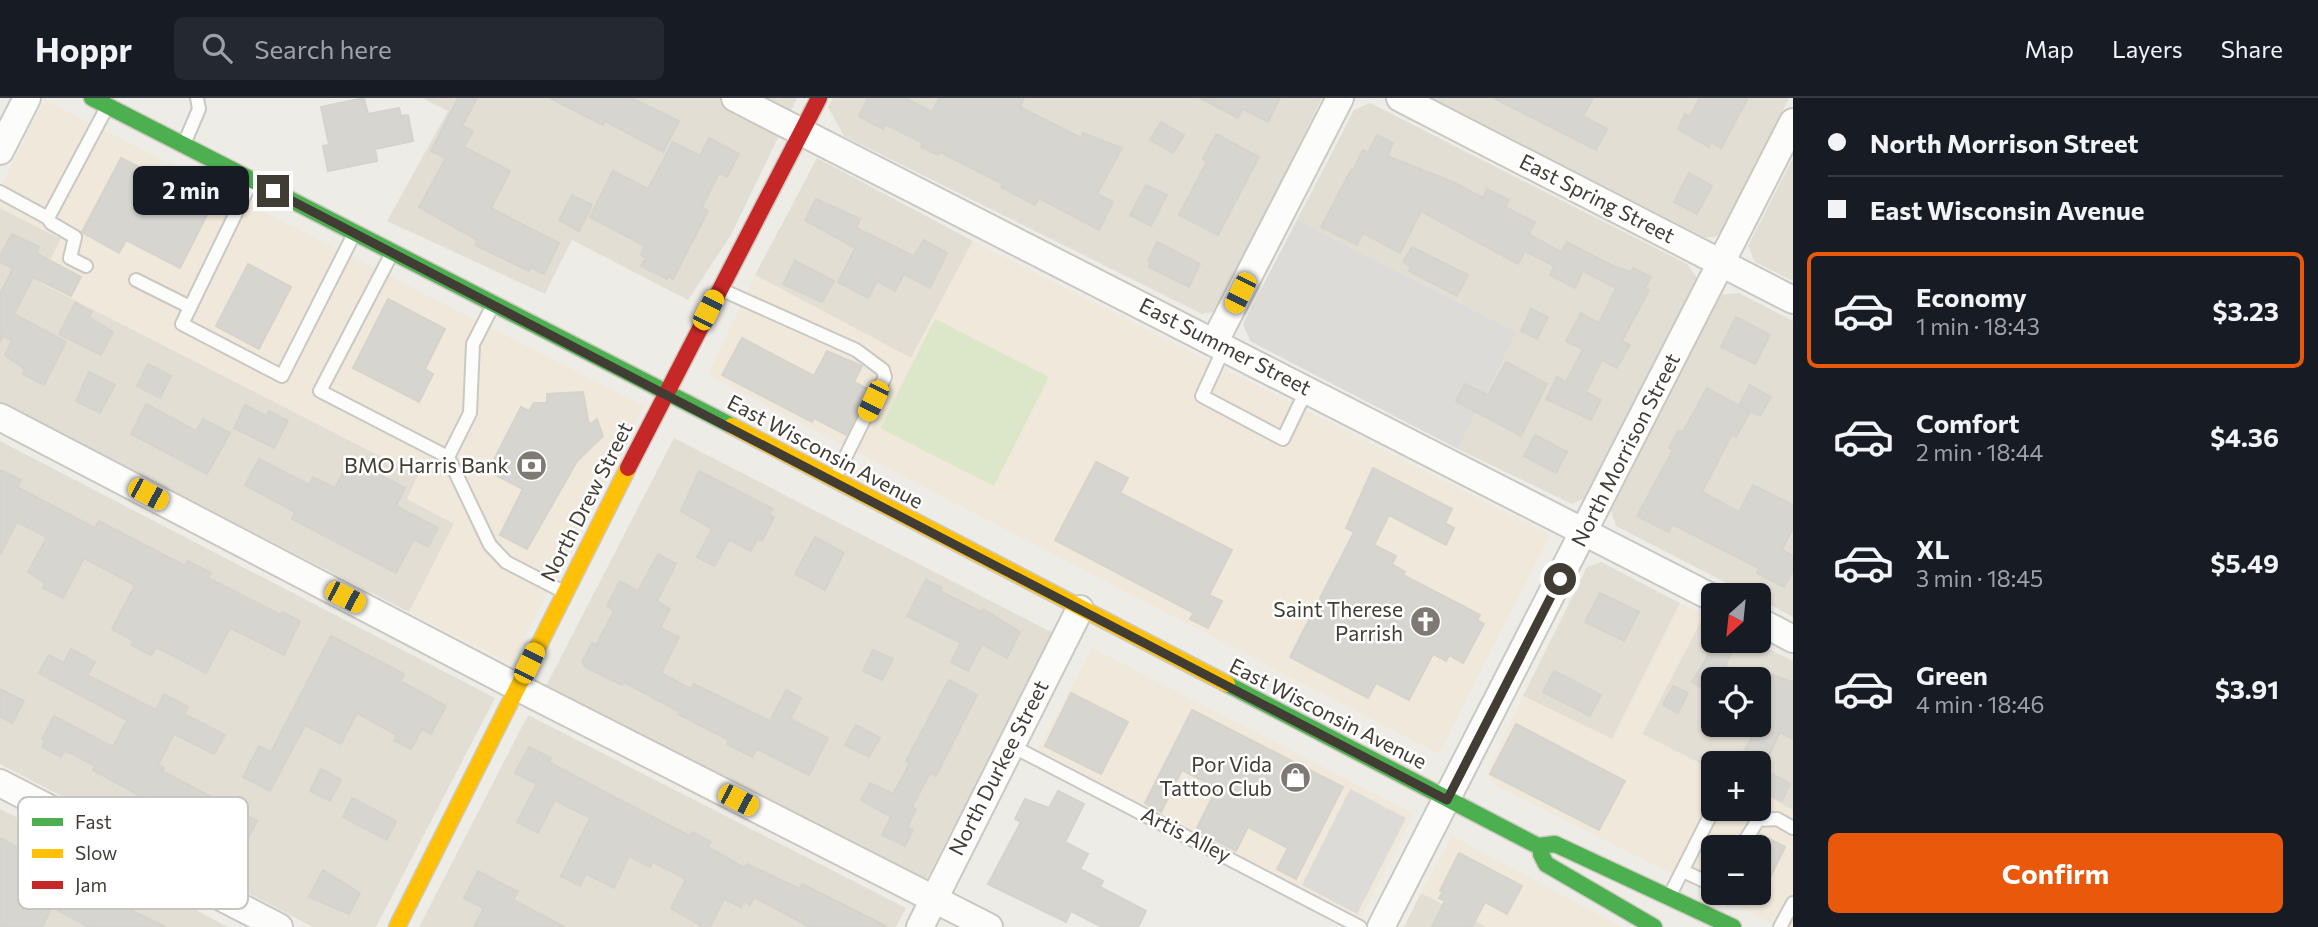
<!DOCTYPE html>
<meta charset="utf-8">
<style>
body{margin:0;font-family:Commissioner,sans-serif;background:#242831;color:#f1f3f6;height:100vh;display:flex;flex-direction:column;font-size:26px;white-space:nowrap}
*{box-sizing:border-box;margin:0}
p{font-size:23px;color:#9ea1a6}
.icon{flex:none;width:38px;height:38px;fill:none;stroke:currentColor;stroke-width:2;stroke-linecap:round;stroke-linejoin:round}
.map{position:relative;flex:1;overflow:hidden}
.side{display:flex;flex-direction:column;background:#171b24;width:525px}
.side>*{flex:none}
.guide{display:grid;align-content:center;height:154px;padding:0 35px;background:#171b24}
.needle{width:46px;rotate:207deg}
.buttons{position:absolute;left:1701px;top:485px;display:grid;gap:14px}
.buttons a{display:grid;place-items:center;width:70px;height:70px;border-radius:10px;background:#171b24;box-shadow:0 2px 5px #0004;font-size:35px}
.end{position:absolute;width:32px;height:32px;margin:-16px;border:9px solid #423d34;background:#fff;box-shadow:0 0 0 4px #fff}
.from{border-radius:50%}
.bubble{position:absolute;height:49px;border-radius:10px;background:#171b24;box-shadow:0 2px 5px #0004;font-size:23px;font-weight:700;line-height:49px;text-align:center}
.car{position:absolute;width:21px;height:42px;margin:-21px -10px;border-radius:9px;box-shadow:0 0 5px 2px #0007;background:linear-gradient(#f5c518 24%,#345 0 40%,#f5c518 0 76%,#345 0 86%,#f5c518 0)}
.guide b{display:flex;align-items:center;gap:24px;height:66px;font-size:26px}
.guide b+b{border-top:2px solid #363941}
.guide i{width:18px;height:18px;background:#f1f3f6}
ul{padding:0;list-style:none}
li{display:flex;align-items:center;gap:21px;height:116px;margin:0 14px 10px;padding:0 21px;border:4px solid transparent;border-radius:10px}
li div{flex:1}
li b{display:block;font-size:26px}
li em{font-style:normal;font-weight:700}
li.selected{border-color:#ea580c}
li>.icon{width:63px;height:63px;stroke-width:1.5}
.cta{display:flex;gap:14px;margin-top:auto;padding:14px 35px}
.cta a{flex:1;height:80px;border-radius:10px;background:#ea580c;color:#fff;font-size:28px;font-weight:700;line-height:80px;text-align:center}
header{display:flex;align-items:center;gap:42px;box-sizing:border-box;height:98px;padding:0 35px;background:#171b24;border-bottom:2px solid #363941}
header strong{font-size:33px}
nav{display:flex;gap:38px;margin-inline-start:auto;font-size:24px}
.search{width:490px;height:63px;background:#242831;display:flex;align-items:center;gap:18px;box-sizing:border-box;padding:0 24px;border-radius:10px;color:#9ea1a6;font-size:26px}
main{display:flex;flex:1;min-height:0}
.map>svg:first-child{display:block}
.residential{fill:#e2ded4;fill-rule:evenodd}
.commercial{fill:#f0e8da;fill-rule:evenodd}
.green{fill:#dbe7c8}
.parking{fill:#dddbd7}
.building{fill:#d7d5d0;stroke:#d6d3cd;stroke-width:2}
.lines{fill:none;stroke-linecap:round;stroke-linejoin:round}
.lane-casing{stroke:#cac8c3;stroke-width:16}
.street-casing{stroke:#cac8c3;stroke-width:30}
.fast-casing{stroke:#cecac0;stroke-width:19}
.slow-casing{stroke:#cecac0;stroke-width:19}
.jam-casing{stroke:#cecac0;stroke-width:19}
.lane{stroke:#fcfcfb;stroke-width:12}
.street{stroke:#fcfcfb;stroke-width:26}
.fast{stroke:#4caf50;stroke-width:16}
.slow{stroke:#ffc107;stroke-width:16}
.jam{stroke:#c62828;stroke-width:16}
.route{stroke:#423d34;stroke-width:9}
.labels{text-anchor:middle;stroke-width:5;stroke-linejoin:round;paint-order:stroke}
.street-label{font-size:21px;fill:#423d34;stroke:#fff}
.poi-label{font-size:21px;fill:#423d34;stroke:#fff;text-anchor:end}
.key{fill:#fff;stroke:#c6c5c2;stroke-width:2}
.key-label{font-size:19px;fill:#423d34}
</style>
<header>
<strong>Hoppr</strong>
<div class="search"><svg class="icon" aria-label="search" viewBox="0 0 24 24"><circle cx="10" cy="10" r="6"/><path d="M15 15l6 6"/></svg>Search here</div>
<nav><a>Map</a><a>Layers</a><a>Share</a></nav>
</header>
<main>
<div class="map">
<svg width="1793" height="829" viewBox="0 0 1793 829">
<rect width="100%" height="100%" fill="#eeece7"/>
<g class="residential">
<polygon points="422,0 797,0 731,137 688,202 572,142 545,196 387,123 448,13"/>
<polygon points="833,0 1322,0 1217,213 1202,216 844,38 828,9"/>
<polygon points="1432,0 1789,0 1722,137 1706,140"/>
<polygon points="1370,5 1687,166 1697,180 1587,399 1572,406 1458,351 1517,234 1297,122 1354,12"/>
<polygon points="817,60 973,143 911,260 755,177"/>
<polygon points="1793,60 1793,183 1755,164 1748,148"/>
<polygon points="0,110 61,141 40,184 419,378 454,426 409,514 0,304"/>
<polygon points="1739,195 1793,223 1793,519 1759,501 1759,497 1750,497 1616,428 1611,413 1719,197"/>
<polygon points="674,340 1053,535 925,784 546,588"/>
<polygon points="0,343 495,600 376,829 313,829 0,666"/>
<polygon points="1601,464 1680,505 1612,641 1523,598 1587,469"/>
<path d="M1704,517l9,5v20l40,1 40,20v149l-34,-18v-29h-46v7l-71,-36zM1713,581h46v45h-46z"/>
<polygon points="528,617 906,810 896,829 419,829"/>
<polygon points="0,711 42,732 228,829 0,829"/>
<polygon points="1421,795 1487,829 1404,829"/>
</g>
<g class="commercial">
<polygon points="45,2 644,308 511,566 409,514 454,426 407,401 418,377 39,184 61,141 0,110 0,90"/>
<polygon points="973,143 1550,437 1439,656 708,277 755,177 911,260"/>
<path d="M1680,505l24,12 -62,119 71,36v38h46v-16l34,18v117h-13l-284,-141 -9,-13 36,-77 89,43zM1713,749h46v45h-46z"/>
<polygon points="1092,550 1414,716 1361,821 1038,652"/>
<polygon points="1452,738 1622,829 1487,829 1421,795"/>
</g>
<polygon class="green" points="935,221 1049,279 994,388 880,330"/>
<g class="parking">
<polygon points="1297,122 1517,234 1458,351 1250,243 1243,226"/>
<polygon points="1350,691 1406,720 1357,816 1302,787"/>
</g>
<g class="building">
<polygon points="364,0 368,16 399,10 401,18 408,17 413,43 375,51 377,63 328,73 323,48 329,47 321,9"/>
<polygon points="458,0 477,0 462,28 473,33 464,49 510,73 491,110 559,145 544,176 531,169 529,173 475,147 477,142 419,109 446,60 431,53"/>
<polygon points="550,0 631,0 679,23 663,54 605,23 603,27"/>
<polygon points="868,0 905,0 932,14 939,0 1024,0 1020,9 1081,40 1083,35 1122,50 1097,96 1113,104 1099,132 1039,100 1035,107 1001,89 1003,86 940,54 938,57 921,49 923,45 885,26 883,31 859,18"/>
<polygon points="1200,0 1280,0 1268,24 1243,11 1238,20"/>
<polygon points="1494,0 1593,0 1583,18 1607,31 1596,52"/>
<polygon points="1700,0 1748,0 1721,50 1711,44 1709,49 1678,31 1685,16 1690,19"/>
<polygon points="1161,24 1184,37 1173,55 1150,42"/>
<polygon points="1216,36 1259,59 1218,137 1179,117 1207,63 1203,61"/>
<polygon points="1377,37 1393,45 1387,58 1455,85 1483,100 1487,91 1509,102 1505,109 1535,124 1529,136 1561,154 1567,144 1613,168 1631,174 1633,170 1651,179 1645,190 1649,192 1622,243 1630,247 1617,270 1602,262 1586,294 1601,302 1591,322 1546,301 1557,279 1566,284 1583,251 1566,243 1581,215 1599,225 1616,190 1583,173 1575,190 1550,177 1554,168 1525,153 1518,166 1421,113 1400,155 1363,135 1357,147 1321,129 1351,72 1353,73 1363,52 1368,55"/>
<polygon points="709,40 739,56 727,79 719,75 702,109 708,113 673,181 669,178 667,181 641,168 646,160 641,157 645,148 590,119 613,73 648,91 673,44 700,58"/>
<polygon points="121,60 212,107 180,170 126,142 119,155 82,134"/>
<polygon points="1689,75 1712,88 1697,116 1674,104"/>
<polygon points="1146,87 1167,97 1151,128 1130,117"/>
<polygon points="572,97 592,107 579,133 559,122"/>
<polygon points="816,101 860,121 856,130 914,158 924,142 947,155 930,190 904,176 895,193 877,183 868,200 838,184 855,150 805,122"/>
<polygon points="12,136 39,149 36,155 81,179 71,198 33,179 14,216 66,244 44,287 23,276 25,271 5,257 12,243 3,238 0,244 0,196 13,170 0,164 0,158"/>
<polygon points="1157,144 1200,166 1189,189 1149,169 1151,164 1148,163"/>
<polygon points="1412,149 1468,177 1457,198 1409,173 1411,169 1403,164"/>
<polygon points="795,163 834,183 822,204 783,186"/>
<polygon points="248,166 291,189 259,251 216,228"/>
<polygon points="388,201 445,231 425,271 433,276 419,304 353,270"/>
<polygon points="75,205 92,214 89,219 113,234 101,257 59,236"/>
<polygon points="1531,211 1548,219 1537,241 1521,233"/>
<polygon points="1736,219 1770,237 1755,266 1721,249"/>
<polygon points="742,240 814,278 827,253 862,268 854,284 869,292 846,337 814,320 812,324 722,277"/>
<polygon points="1506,264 1547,286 1521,338 1456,303 1465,286 1488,297"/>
<polygon points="148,266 171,278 160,300 137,288"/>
<polygon points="89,274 115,287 100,315 76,303"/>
<polygon points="1750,287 1771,299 1760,318 1739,307"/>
<polygon points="1707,290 1750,314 1736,339 1732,336 1702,394 1739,414 1753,387 1793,407 1793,430 1782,452 1793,458 1793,473 1784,489 1757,475 1759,470 1672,426 1669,434 1637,418 1673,352 1669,350 1678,333 1683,334"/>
<polygon points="583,294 589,327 597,321 603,338 577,363 527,451 500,437 523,391 488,373 521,309 529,313 534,305 547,305 547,296"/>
<polygon points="146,306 196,333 203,321 230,335 207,376 131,336"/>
<polygon points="245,307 266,318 269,313 288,323 274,350 234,330"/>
<polygon points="1535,337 1567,354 1556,375 1524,358"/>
<polygon points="259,361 309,387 313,379 335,390 350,361 405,390 396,408 438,430 428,449 414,441 396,475 292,421 295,414 245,387"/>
<polygon points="1096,364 1128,380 1120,395 1232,452 1209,497 1222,503 1208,530 1190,521 1194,515 1055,442"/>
<polygon points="1373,370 1452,411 1445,425 1454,430 1446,447 1389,417 1374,447 1396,458 1392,466 1405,474 1403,477 1480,517 1477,522 1484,526 1463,565 1449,557 1446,563 1433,556 1409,602 1376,585 1368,600 1290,559 1354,434 1346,430"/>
<polygon points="0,372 21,382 17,389 95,430 99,423 185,468 188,463 211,475 208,480 281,517 282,514 300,523 284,557 230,530 206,575 156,549 151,557 131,547 134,543 112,531 135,487 84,460 63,500 43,490 45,485 28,474 47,439 17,424 0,457"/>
<polygon points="699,373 773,411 769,417 774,419 762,443 757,441 751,453 729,442 714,468 697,459 712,431 681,413"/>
<polygon points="815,439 844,455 825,492 795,476"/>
<polygon points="658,456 676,466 657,503 670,511 660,530 679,539 661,575 691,591 694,586 770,623 786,592 801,600 790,621 828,640 809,677 757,651 752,659 727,646 729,642 678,616 680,614 624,584 622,587 587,570 582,564 592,545 596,547 614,513 607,508 620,483 638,493"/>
<polygon points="926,482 942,490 940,493 981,514 983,511 1020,534 1007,560 982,546 968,573 951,564 961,545 907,518"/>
<polygon points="1600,495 1639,514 1624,543 1585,524"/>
<polygon points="331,538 404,576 400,583 446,608 431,636 422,631 411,651 394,642 397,637 357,615 341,646 305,627 270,693 243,679 259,648 271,654"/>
<polygon points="1717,543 1733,552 1725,567 1749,581 1713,581 1713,595 1692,584"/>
<polygon points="71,551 95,564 87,577 156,612 164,596 188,609 184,616 225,637 214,656 174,636 158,667 164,670 162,673 257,723 242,751 201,729 197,737 179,728 183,721 93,672 95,668 65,652 61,659 42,649 45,642 42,641 54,618 113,649 127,622 39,575 49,557 64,565"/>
<polygon points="873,552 893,561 882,582 863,573"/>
<polygon points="1554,573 1601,597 1590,618 1543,594"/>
<polygon points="1769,576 1793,584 1793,641 1780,634 1765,666 1743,655 1759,626 1759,595"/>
<polygon points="949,582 977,597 936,678 930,675 912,709 916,711 907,729 913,732 905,748 882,737 891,719 861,702 870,685 893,696 910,665 906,663"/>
<polygon points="1673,588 1688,595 1678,615 1663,607"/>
<polygon points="0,591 24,603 12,625 0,618"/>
<polygon points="1071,595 1128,624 1101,676 1045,648"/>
<polygon points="1192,612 1343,689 1296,781 1277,771 1288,750 1248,729 1236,753 1196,732 1217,690 1182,672 1161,714 1145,705"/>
<polygon points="1516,626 1625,683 1599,732 1490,676"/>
<polygon points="856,627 880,640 869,659 845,647"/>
<polygon points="529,649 551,660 549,664 614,699 690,738 693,734 711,744 708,749 745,770 747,766 800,791 802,786 888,829 810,829 754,799 750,807 744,803 741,809 724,801 710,829 703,829 671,810 686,781 653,764 650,769 629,758 614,790 586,776 580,788 561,778 590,720 555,702 538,735 517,724 537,686 515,675"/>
<polygon points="321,671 341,682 330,703 310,693"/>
<polygon points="1770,675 1790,686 1782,703 1761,692"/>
<polygon points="1058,693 1084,706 1065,744 1088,756 1080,771 1103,783 1100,789 1146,813 1138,829 1102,829 1071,813 1066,824 988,786 1021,724 1015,721 1025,701 1049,710"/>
<polygon points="352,700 396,723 387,742 343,719"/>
<polygon points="1760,736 1785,749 1759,802 1759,737"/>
<polygon points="0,740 56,770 52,778 95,800 97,796 166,829 89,829 52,809 42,829 0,829"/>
<polygon points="1459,755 1522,788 1507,816 1485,804 1472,829 1432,829 1445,803 1439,800 1443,794 1440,793"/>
<polygon points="323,772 360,795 349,816 309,799"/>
<polygon points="478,773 518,794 513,802 565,829 474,829 484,810 464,800"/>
</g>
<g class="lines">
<defs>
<g id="lane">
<polyline points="184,46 199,11 197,0"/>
<polyline points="251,84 182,226 282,278 353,138"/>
<polyline points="0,94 48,120 106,11"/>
<polyline points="48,120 51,125 75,139 70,160 86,168"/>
<polyline points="391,157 320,293 448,359"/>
<polyline points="136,182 190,209"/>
<polyline points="720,191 856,252 883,272 885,279 836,378"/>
<polyline points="492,209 473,246 470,315 448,359 490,447 506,464 564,494"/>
<polyline points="1225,248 1202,298 1283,341 1307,291"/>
<polyline points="1010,647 1360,829"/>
<polyline points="1741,749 1758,722 1777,721 1793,730"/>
<polyline points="1683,773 1713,787"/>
<polyline points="1670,797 1714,710"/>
<polyline points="1780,829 1793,805"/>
</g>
<g id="street">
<polyline points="735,0 1713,500"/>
<polyline points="1400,0 1793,202"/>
<polyline points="0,53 27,0"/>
<polyline points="1215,243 1340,0"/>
<polyline points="0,319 517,589 989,829"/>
<polyline points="1759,523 1793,541"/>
<polyline points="0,685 279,829"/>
<polyline points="920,829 1080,511"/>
<polyline points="1381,829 1793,24"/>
</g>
<g id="fast">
<polyline points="92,0 732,328"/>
<polyline points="1227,586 1538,748 1555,746 1733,829"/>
<polyline points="1541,756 1546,766 1654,829"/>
</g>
<g id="slow">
<polyline points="732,328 1227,586"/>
<polyline points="397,829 628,370"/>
</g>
<polyline id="jam" points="628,370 819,0"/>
</defs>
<use href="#lane" class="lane-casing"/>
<use href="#street" class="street-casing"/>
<use href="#fast" class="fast-casing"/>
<use href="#slow" class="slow-casing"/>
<use href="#jam" class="jam-casing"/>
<use href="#lane" class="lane"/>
<use href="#street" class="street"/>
<use href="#fast" class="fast"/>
<use href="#slow" class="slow"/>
<use href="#jam" class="jam"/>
</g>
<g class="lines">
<polyline class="route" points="273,93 1447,702 1560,481"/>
</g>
<defs>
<symbol id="bank-disc" viewBox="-11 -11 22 22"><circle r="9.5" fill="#7e7a73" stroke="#fff"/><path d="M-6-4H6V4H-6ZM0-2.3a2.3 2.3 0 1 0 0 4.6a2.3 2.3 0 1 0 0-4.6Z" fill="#fff"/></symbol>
<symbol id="church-disc" viewBox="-11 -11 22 22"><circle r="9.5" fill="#7e7a73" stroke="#fff"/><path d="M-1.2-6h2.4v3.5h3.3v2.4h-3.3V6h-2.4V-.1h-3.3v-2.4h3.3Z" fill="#fff"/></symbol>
<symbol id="shop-disc" viewBox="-11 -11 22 22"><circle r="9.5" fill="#7e7a73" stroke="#fff"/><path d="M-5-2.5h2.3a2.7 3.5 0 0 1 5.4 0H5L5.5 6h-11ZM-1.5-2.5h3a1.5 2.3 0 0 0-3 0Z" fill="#fff"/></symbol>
</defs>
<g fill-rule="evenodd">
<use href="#bank-disc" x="514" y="350" width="35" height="35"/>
<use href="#church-disc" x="1408" y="506" width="35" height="35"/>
<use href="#shop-disc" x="1278" y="662" width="35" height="35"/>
</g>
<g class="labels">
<g class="street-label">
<text transform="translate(1597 101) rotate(27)" y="7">East Spring Street</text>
<text transform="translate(1225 249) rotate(27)" y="7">East Summer Street</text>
<text transform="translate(1626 352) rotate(-63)" y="7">North Morrison Street</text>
<text transform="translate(825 354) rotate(28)" y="7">East Wisconsin Avenue</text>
<text transform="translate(587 404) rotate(-63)" y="7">North Drew Street</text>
<text transform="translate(1328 616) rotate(27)" y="7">East Wisconsin Avenue</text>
<text transform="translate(999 670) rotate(-63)" y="7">North Durkee Street</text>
<text transform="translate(1186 737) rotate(27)" y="7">Artis Alley</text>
</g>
<g class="poi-label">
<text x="509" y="375">BMO Harris Bank</text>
<text x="1403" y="519">Saint Therese<tspan x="1403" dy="24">Parrish</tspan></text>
<text x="1272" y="674">Por Vida<tspan x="1272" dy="24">Tattoo Club</tspan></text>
</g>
</g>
<rect x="18" y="699" width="230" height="112" rx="10" class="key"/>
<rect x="32" y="720" width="31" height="8" fill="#4caf50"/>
<rect x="32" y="751" width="31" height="9" fill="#ffc107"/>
<rect x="32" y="783" width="31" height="8" fill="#c62828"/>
<g class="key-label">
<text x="75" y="731">Fast</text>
<text x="75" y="762">Slow</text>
<text x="75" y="794">Jam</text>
</g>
</svg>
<div class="buttons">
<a><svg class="needle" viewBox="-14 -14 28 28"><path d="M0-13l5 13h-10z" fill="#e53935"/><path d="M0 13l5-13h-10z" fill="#9ea1a6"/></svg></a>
<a><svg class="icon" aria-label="locate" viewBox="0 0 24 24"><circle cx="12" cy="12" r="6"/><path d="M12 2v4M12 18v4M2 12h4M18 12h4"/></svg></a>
<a>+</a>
<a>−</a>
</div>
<i class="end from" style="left:1560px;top:481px"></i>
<i class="end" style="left:273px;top:93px"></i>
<div class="bubble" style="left:133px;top:68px;width:116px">2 min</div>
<i class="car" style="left:1240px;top:195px;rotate:207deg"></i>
<i class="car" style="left:708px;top:212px;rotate:27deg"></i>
<i class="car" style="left:873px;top:303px;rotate:206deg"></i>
<i class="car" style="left:148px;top:396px;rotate:118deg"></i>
<i class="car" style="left:345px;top:499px;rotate:117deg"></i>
<i class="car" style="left:529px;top:565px;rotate:26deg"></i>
<i class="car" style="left:738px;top:702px;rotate:117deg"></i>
</div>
<section class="side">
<div class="guide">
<b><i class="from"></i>North Morrison Street</b>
<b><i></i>East Wisconsin Avenue</b>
</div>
<ul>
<li class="selected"><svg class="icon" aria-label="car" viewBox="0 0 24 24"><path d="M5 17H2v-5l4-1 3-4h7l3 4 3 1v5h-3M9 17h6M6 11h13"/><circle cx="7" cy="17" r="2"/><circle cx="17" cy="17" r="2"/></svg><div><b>Economy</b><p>1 min · 18:43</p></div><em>$3.23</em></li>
<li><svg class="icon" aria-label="car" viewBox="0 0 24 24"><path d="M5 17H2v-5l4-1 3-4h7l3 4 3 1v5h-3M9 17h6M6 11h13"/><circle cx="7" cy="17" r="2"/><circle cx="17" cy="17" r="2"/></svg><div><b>Comfort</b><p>2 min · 18:44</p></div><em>$4.36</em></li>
<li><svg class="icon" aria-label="car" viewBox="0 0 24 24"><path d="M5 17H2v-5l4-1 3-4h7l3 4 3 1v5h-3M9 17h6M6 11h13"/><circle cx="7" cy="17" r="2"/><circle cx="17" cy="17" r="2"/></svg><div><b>XL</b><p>3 min · 18:45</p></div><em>$5.49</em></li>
<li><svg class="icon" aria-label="car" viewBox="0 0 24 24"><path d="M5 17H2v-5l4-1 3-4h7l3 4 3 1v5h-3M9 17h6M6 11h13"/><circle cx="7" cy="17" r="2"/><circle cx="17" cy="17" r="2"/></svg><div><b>Green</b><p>4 min · 18:46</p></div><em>$3.91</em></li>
</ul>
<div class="cta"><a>Confirm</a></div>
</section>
</main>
